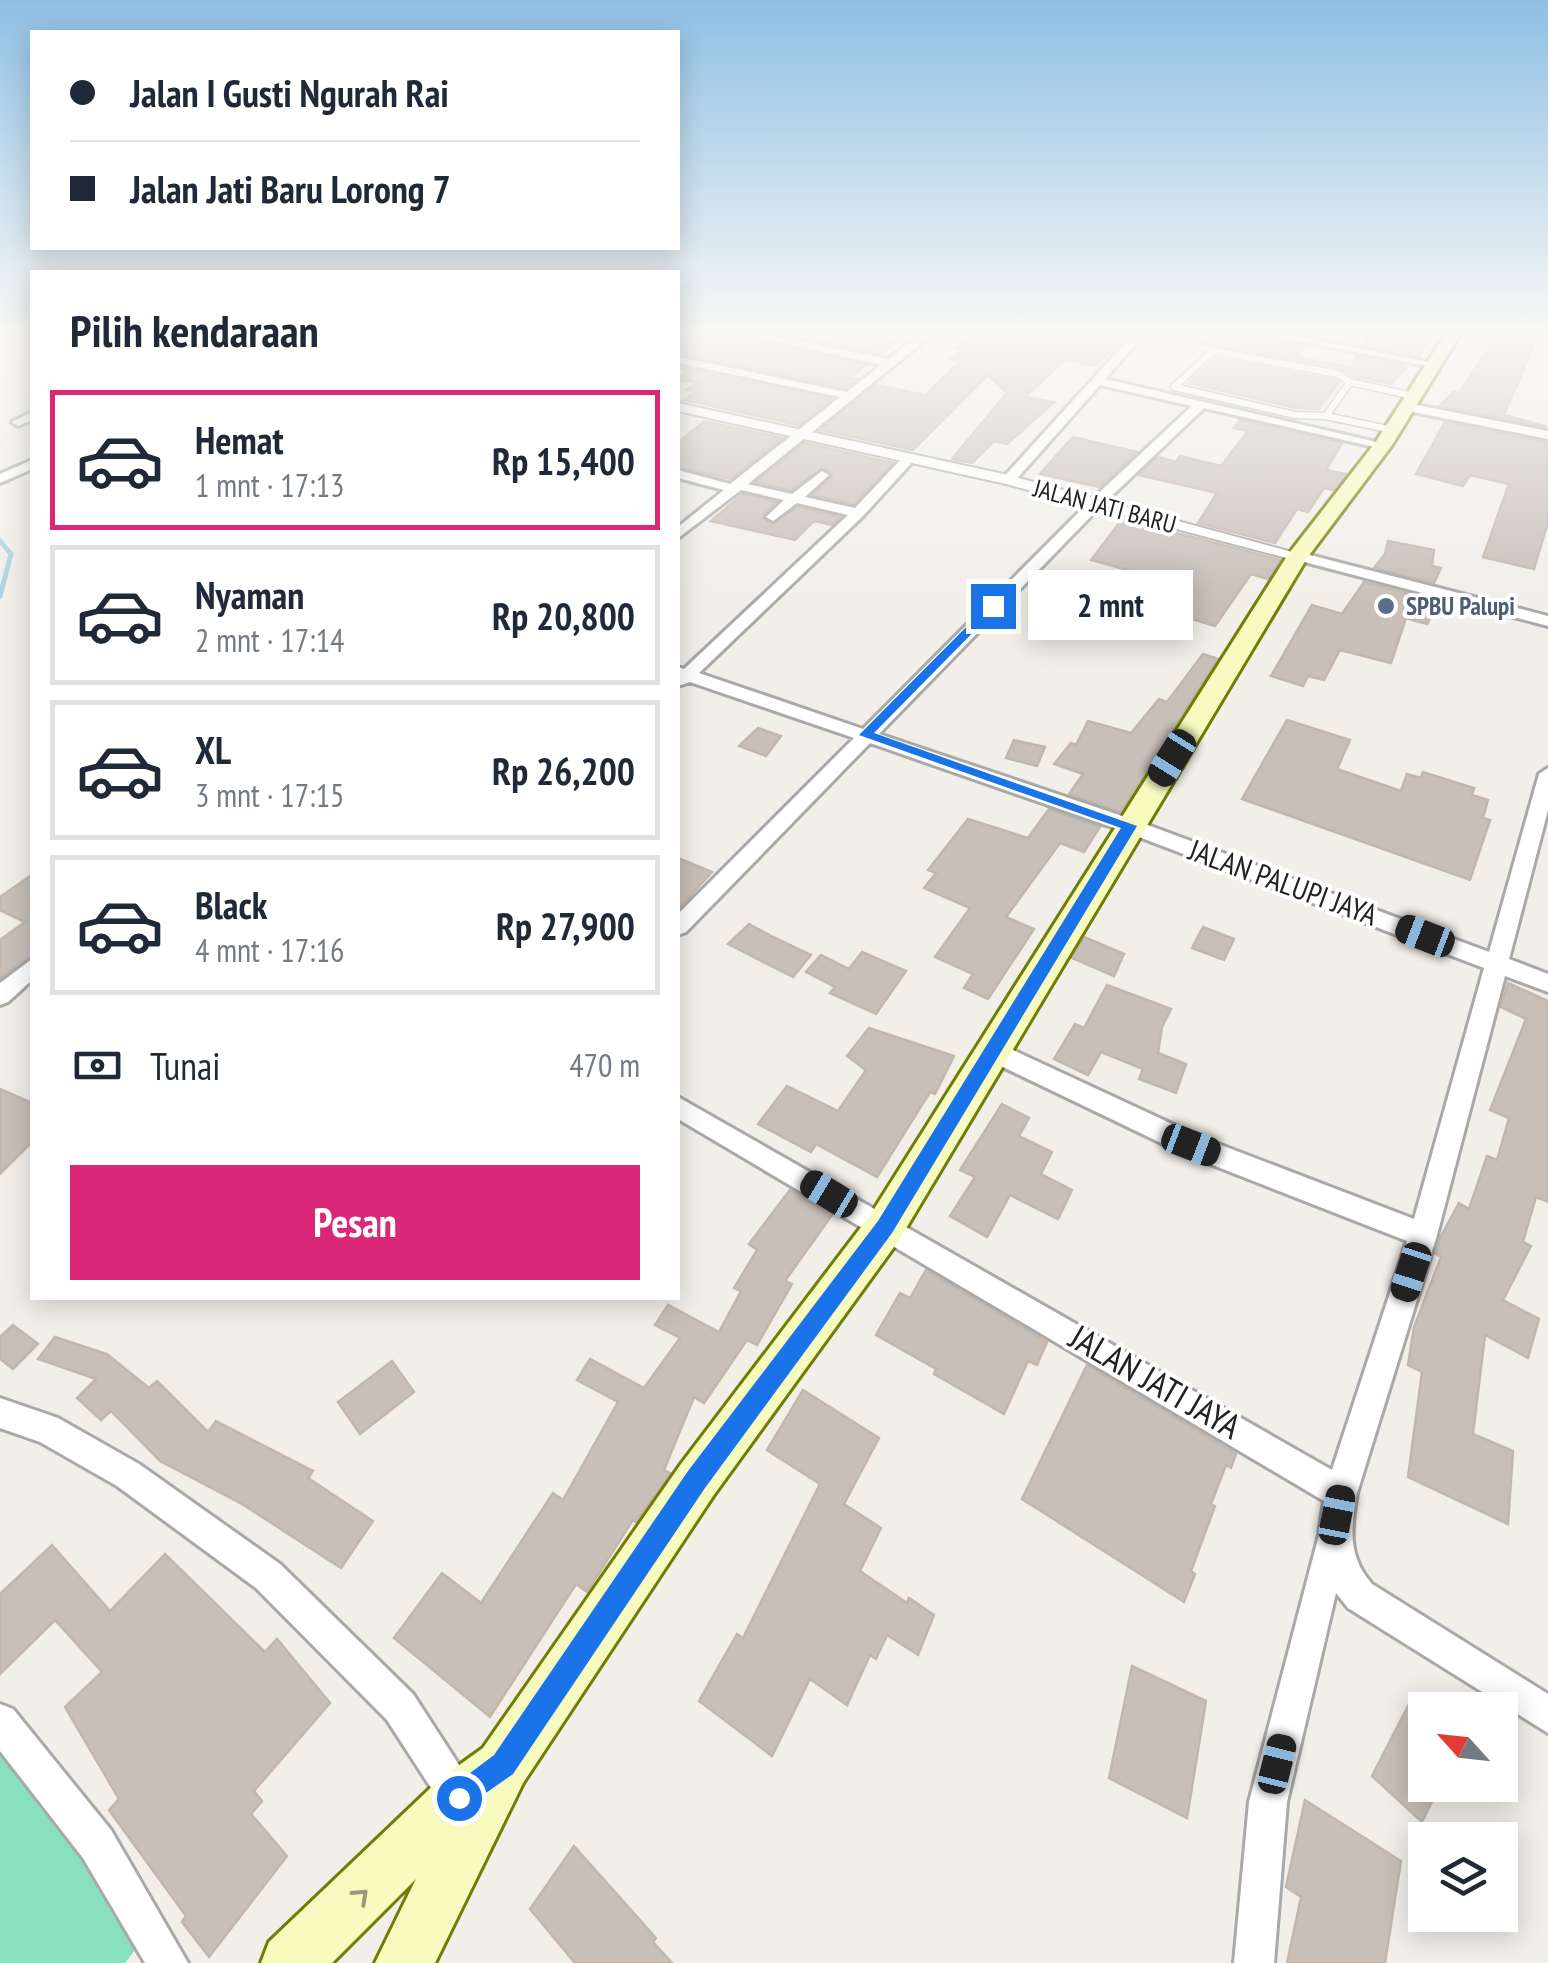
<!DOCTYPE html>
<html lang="id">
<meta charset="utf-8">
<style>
body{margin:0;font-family:"PT Sans Narrow",sans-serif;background:#f2f2f3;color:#1f2937;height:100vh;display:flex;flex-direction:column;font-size:38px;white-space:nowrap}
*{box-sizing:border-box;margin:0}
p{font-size:32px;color:#747a83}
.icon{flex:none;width:55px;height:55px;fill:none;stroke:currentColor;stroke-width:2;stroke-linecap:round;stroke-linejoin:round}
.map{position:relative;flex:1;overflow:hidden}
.panel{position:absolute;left:30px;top:270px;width:650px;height:1030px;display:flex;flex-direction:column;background:#fff;border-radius:0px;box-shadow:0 5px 25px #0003}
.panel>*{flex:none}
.hud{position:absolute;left:30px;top:30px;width:650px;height:220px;border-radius:0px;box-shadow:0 5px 25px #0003;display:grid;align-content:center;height:220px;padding:0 40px;background:#fff}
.needle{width:65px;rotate:297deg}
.fabs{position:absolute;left:1408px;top:1692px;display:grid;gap:20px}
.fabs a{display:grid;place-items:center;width:110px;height:110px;border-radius:0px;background:#fff;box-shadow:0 5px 25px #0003;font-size:50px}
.end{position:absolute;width:45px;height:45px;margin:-22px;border:12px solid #1a73e8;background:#fff;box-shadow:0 0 0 5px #fff}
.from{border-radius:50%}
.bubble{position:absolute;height:70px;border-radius:0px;background:#fff;box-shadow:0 5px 25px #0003;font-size:32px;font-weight:700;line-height:70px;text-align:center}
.car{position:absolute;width:30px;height:60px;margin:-30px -15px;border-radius:12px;box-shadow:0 0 8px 2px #0007;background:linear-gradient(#222 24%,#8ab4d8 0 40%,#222 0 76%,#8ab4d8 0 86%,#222 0)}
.hud b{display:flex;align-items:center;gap:35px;height:95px;font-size:38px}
.hud b+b{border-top:2px solid #e0e1e3}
.hud i{width:25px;height:25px;background:#1f2937}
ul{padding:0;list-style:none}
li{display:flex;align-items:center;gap:30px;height:140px;margin:0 20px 15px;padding:0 20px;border:5px solid #e0e1e3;border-radius:0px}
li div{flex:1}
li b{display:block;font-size:38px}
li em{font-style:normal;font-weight:700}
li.active{border-color:#db2777}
li>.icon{width:90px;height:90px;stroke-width:1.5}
h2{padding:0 40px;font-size:45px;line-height:120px}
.pay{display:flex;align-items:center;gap:25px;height:110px;padding:0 40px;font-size:38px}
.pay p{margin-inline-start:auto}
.primary-button{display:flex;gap:20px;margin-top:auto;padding:20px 40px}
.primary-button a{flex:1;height:115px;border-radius:0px;background:#db2777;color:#fff;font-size:40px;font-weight:700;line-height:115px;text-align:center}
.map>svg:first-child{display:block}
.pitch{fill:#88e0be}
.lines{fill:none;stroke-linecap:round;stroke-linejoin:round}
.stream{stroke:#aad3df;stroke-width:5}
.building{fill:#c7bfb8;stroke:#c4b6ab;stroke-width:2.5}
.service-casing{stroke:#a9a9a9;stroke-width:9}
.minor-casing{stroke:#a9a9a9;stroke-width:6}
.tertiary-casing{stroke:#a9a9a9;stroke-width:4}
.secondary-casing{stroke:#707d05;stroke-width:6}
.service{stroke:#fff;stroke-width:6}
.minor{fill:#fff;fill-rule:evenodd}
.tertiary{fill:#fff;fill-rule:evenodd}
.secondary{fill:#f7fabf;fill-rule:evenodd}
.oneway{stroke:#979978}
.route{fill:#1a73e8}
.service-dot{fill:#5c6f8a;stroke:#fff;stroke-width:4}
.labels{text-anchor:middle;stroke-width:8;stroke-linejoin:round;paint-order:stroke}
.far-street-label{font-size:25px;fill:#222;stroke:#fff}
.far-service-label{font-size:25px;font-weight:bold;fill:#4e5e75;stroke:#fff;text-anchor:start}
.street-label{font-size:30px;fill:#222;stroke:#fff}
.near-street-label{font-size:35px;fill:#222;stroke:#fff}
</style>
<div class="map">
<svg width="1548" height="1963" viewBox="0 0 1548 1963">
<rect width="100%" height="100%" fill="#f2efe9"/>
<polygon class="pitch" points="0,1754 154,1925 125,1963 0,1963"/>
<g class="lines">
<polyline class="stream" points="0,541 11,554 0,596"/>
</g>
<g class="building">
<polygon points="680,330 721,330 724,334 865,365 849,378 857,379 846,388 678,354"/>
<polygon points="762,330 895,330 884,337 899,340 880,354"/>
<polygon points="979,330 1132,330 1095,366 1066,359 1025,397 1054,402 1007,444 994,441 972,463 952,459 1007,393 988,375 913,450 820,430 876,385 925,395 961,361 951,359 962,350 955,348"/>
<polygon points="1179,330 1227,330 1305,346 1296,357 1351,367 1357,356 1406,366 1392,384 1353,376 1348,372 1351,367 1347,372 1178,339"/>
<polygon points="1372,330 1428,330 1419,356 1363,346"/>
<polygon points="1500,332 1537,338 1504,415 1547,427 1440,406 1453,392 1459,393"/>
<polygon points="1215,358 1335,380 1339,383 1318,409 1296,408 1188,383"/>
<polygon points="678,367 831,399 798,425 684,400 697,392 687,390 698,383 678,380 687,371"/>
<polygon points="1240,420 1342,443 1326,470 1346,474 1333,490 1324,488 1308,512 1297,509 1275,543 1198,523 1217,493 1139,475 1158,457 1176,462 1180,456 1221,466 1248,431 1234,428"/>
<polygon points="704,421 782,438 730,479 678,467 678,443"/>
<polygon points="1445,422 1548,443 1548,522 1534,569 1483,557 1509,484 1470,475 1463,486 1416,474"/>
<polygon points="1073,437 1098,443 1137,452 1099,487 1040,474"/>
<polygon points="805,443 893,463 854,504 813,495 832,478 831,472 824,468 791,490 756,482"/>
<polygon points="743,494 776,502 762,517 771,524 798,507 840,517 832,525 814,521 795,540 711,521"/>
<polygon points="1121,521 1189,536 1280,560 1268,579 1251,574 1215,626 1126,599 1146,575 1091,560"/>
<polygon points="1388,541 1434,550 1432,566 1441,568 1434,583 1374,568 1385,554"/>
<polygon points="1364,582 1427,598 1425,602 1437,605 1427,624 1406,618 1391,663 1340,650 1324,680 1308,676 1303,686 1271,676 1312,605 1342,614"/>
<polygon points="1203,654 1218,659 1121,812 1069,794 1083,774 1054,764 1071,743 1076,745 1088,721 1131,733 1159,699 1167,702"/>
<polygon points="1287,720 1350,740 1337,769 1401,791 1407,774 1421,778 1423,772 1474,788 1472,795 1488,800 1483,818 1490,820 1470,880 1242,799"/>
<polygon points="758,728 781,736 766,756 739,746"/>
<polygon points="1014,740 1045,747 1037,766 1006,758"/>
<polygon points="1049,809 1100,827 1084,852 1060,843 1006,917 1034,929 988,999 964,988 973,974 935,957 970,908 924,888 936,873 928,870 968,819 1028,838"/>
<polygon points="678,858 712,872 678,909"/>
<polygon points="32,875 32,955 0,978 0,940 25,922 0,910 0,897"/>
<polygon points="749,924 773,937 811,955 793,977 728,944"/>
<polygon points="1203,927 1234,939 1224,960 1192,948"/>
<polygon points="1084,937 1124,954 1114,976 1072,958"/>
<polygon points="862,952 906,971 876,1014 830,993 835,987 806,972 821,955 849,969"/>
<polygon points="1508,983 1548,1001 1548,1202 1536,1197 1523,1242 1531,1246 1503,1300 1539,1319 1528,1358 1485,1335 1473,1434 1513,1451 1508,1524 1408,1477 1422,1372 1408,1365 1414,1327 1441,1257 1435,1253 1441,1236 1459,1203 1469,1209 1487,1156 1497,1160 1509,1118 1490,1110 1526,1019 1501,1007"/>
<polygon points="1107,985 1171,1009 1162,1027 1158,1053 1186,1064 1176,1093 1139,1079 1143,1069 1101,1052 1088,1075 1054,1059 1075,1024 1084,1028"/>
<polygon points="869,1028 954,1056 935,1094 930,1092 877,1177 816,1144 811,1152 758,1124 787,1086 838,1111 866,1070 847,1056"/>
<polygon points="0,1089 32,1103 32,1142 0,1174"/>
<polygon points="1002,1104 1029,1118 1019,1136 1052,1152 1041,1174 1072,1190 1058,1219 1010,1195 987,1237 950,1216 975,1177 960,1170"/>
<polygon points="790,1190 832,1215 785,1281 792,1284 757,1345 747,1340 704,1403 694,1397 664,1470 670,1473 636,1522 633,1520 587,1592 576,1584 490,1717 394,1638 442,1573 481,1603 553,1493 563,1500 618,1402 577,1380 590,1359 644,1388 680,1338 655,1325 668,1305 719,1332 741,1291 734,1288 757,1250 749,1244"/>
<polygon points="926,1270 1047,1342 1037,1365 1028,1361 1004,1414 934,1374 936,1369 876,1335 900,1293 910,1298"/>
<polygon points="13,1325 38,1344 13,1369 0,1359 0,1337"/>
<polygon points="55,1337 107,1354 149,1388 157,1381 208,1432 216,1421 313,1471 308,1478 373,1521 341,1568 242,1504 160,1461 111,1411 101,1420 77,1398 96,1379 38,1359"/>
<polygon points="392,1361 414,1392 360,1434 338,1402"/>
<polygon points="1087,1365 1236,1454 1231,1468 1226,1465 1211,1504 1215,1506 1191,1571 1195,1574 1184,1602 1022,1499"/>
<polygon points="803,1390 879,1438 844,1504 881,1528 860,1571 907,1603 909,1598 934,1615 918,1655 887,1635 876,1659 870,1655 847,1705 810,1679 772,1756 699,1701 737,1634 743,1638 820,1484 767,1450"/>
<polygon points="52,1545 110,1611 165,1554 265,1652 277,1639 330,1703 254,1791 262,1801 251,1814 287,1856 209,1957 182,1922 186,1916 109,1810 119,1799 65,1707 102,1672 55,1620 0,1674 0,1594"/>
<polygon points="1132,1666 1206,1701 1187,1818 1109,1778"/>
<polygon points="1408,1706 1425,1721 1425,1785 1440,1785 1422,1822 1372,1776"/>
<polygon points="1305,1800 1401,1861 1385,1963 1287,1963 1301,1897 1286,1887"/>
<polygon points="574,1846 656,1938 653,1942 672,1963 575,1963 530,1909"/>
</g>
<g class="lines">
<defs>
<g id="service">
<polyline points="1326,416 1350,382"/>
<polyline points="1392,430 1326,416 1295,415 1174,387 1213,351 1338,374 1350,382 1413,396"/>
</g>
<g id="minor">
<path d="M725,330h19l144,29 39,-29h11l-190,154 44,10 30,-23 7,4 -24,22 50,11 50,-53 11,3 -53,58 -164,157 164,56 227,-228 102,-95 -92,-21 -87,98 -12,-3 136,-150h11l-43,49 284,66 -6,4 -179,-41 -104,99 -221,227 258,87 352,131 50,-178 9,-6v42l-39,149 39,15v18l-43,-16 -68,259 -80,258c-6,35 -10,63 15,91l176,110v39l-200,-125 -12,-15 -49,209 -13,161h-40l15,-161 70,-267 5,-34 -646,-382v-22l654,373 75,-229 -225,-88 -198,-95 -4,-7 4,-7h16l200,93 214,82 70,-251 -361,-137 -253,-88 -184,189 -8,3v-21l176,-176 -164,-56 -12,4v-19l6,2 164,-154 -51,-12 -24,18 -7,-4 18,-17 -43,-10 -63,48v-11l46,-37 -46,-12v-8l52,14 110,-87 -162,-34v-6l169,35 34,-27z"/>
<polygon points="1242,330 1263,330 1439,364 1433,367"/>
<polygon points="1407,403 1548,431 1548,439 1403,410 1403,404"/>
<polygon points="32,412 32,420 18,426 12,422"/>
<polygon points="32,460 32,469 0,483 0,474"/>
<polygon points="1298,552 1548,616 1548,626 1293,559 1291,556"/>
<polygon points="32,959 32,980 8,1002 0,1005 0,983"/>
<polygon points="0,1398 58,1418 139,1464 280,1564 413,1694 472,1785 478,1798 472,1811 459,1817 446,1811 387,1720 256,1588 117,1486 40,1442 0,1428"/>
<polygon points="0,1704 13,1709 111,1830 188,1963 145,1963 83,1858 0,1751"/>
</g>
<polygon id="tertiary" points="678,403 1008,475 1307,556 1298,561 1006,484 678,411"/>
<polygon id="secondary" points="1448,330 1463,330 1392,445 1307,558 899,1240 713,1496 523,1783 435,1963 375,1963 416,1879 332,1963 261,1963 269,1942 440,1779 483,1748 681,1464 871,1214 1287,556 1375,443"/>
</defs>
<use href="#service" class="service-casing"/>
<use href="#minor" class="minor-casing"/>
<use href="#tertiary" class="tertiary-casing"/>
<use href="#secondary" class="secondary-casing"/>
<use href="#service" class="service"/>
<use href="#minor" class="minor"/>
<use href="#tertiary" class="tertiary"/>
<use href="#secondary" class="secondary"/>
</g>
<defs><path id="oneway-chevron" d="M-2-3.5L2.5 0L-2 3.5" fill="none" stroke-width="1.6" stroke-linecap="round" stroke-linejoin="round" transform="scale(2.5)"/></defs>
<use class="oneway" href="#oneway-chevron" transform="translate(361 1896) rotate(-43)"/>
<linearGradient id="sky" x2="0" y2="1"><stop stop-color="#8fc0e4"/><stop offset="0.55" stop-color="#f9f8f5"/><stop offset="1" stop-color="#f9f8f5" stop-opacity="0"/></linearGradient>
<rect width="1548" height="605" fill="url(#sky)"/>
<polygon class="route" points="989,604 999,606 874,733 1137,826 892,1233 705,1488 513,1774 459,1812 449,1808 445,1798 449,1789 494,1755 688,1471 878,1221 1121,828 859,735"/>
<circle class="service-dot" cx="1386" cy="606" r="10"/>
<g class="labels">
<g class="far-street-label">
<text transform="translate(1105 506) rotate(15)" y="9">JALAN JATI BARU</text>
</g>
<g class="far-service-label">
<text x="1406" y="615">SPBU Palupi</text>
</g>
<g class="street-label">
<text transform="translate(1283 883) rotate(20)" y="10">JALAN PALUPI JAYA</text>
</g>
<g class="near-street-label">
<text transform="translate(1155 1382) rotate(30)" y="12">JALAN JATI JAYA</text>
</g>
</g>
</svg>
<div class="fabs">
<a><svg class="needle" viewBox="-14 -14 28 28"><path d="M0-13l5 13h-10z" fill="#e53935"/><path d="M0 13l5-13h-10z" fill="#747a83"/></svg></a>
<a><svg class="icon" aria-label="layers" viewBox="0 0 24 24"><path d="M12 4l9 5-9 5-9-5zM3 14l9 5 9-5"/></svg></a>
</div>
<i class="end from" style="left:459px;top:1798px"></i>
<i class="end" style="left:993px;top:606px"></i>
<div class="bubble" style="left:1028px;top:570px;width:165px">2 mnt</div>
<i class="car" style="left:1172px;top:758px;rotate:212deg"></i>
<i class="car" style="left:1425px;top:936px;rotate:291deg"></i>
<i class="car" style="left:1191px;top:1145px;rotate:111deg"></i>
<i class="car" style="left:829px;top:1194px;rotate:301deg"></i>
<i class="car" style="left:1411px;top:1272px;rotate:198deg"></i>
<i class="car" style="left:1337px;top:1515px;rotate:11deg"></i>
<i class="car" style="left:1277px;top:1764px;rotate:14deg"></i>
<div class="hud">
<b><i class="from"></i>Jalan I Gusti Ngurah Rai</b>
<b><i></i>Jalan Jati Baru Lorong 7</b>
</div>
<section class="panel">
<h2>Pilih kendaraan</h2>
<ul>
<li class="active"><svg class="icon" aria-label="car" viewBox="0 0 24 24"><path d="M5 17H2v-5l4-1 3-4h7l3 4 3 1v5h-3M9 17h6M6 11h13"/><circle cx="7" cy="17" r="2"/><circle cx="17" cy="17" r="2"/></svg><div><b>Hemat</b><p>1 mnt · 17:13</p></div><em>Rp 15,400</em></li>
<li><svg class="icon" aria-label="car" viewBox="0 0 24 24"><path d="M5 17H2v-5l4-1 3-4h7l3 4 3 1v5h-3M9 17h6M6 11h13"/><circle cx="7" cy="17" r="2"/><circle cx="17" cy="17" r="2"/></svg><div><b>Nyaman</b><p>2 mnt · 17:14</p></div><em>Rp 20,800</em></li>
<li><svg class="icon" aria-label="car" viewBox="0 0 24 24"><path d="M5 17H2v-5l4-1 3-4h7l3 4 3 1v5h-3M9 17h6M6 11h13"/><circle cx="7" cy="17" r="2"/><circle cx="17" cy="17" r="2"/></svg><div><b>XL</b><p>3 mnt · 17:15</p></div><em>Rp 26,200</em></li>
<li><svg class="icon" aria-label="car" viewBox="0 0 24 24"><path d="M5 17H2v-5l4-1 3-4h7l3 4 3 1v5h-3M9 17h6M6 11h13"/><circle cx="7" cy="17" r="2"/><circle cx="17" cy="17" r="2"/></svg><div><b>Black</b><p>4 mnt · 17:16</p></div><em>Rp 27,900</em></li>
</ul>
<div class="pay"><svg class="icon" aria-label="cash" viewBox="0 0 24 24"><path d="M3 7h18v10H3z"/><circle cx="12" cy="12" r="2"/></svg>Tunai<p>470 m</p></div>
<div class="primary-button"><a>Pesan</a></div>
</section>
</div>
